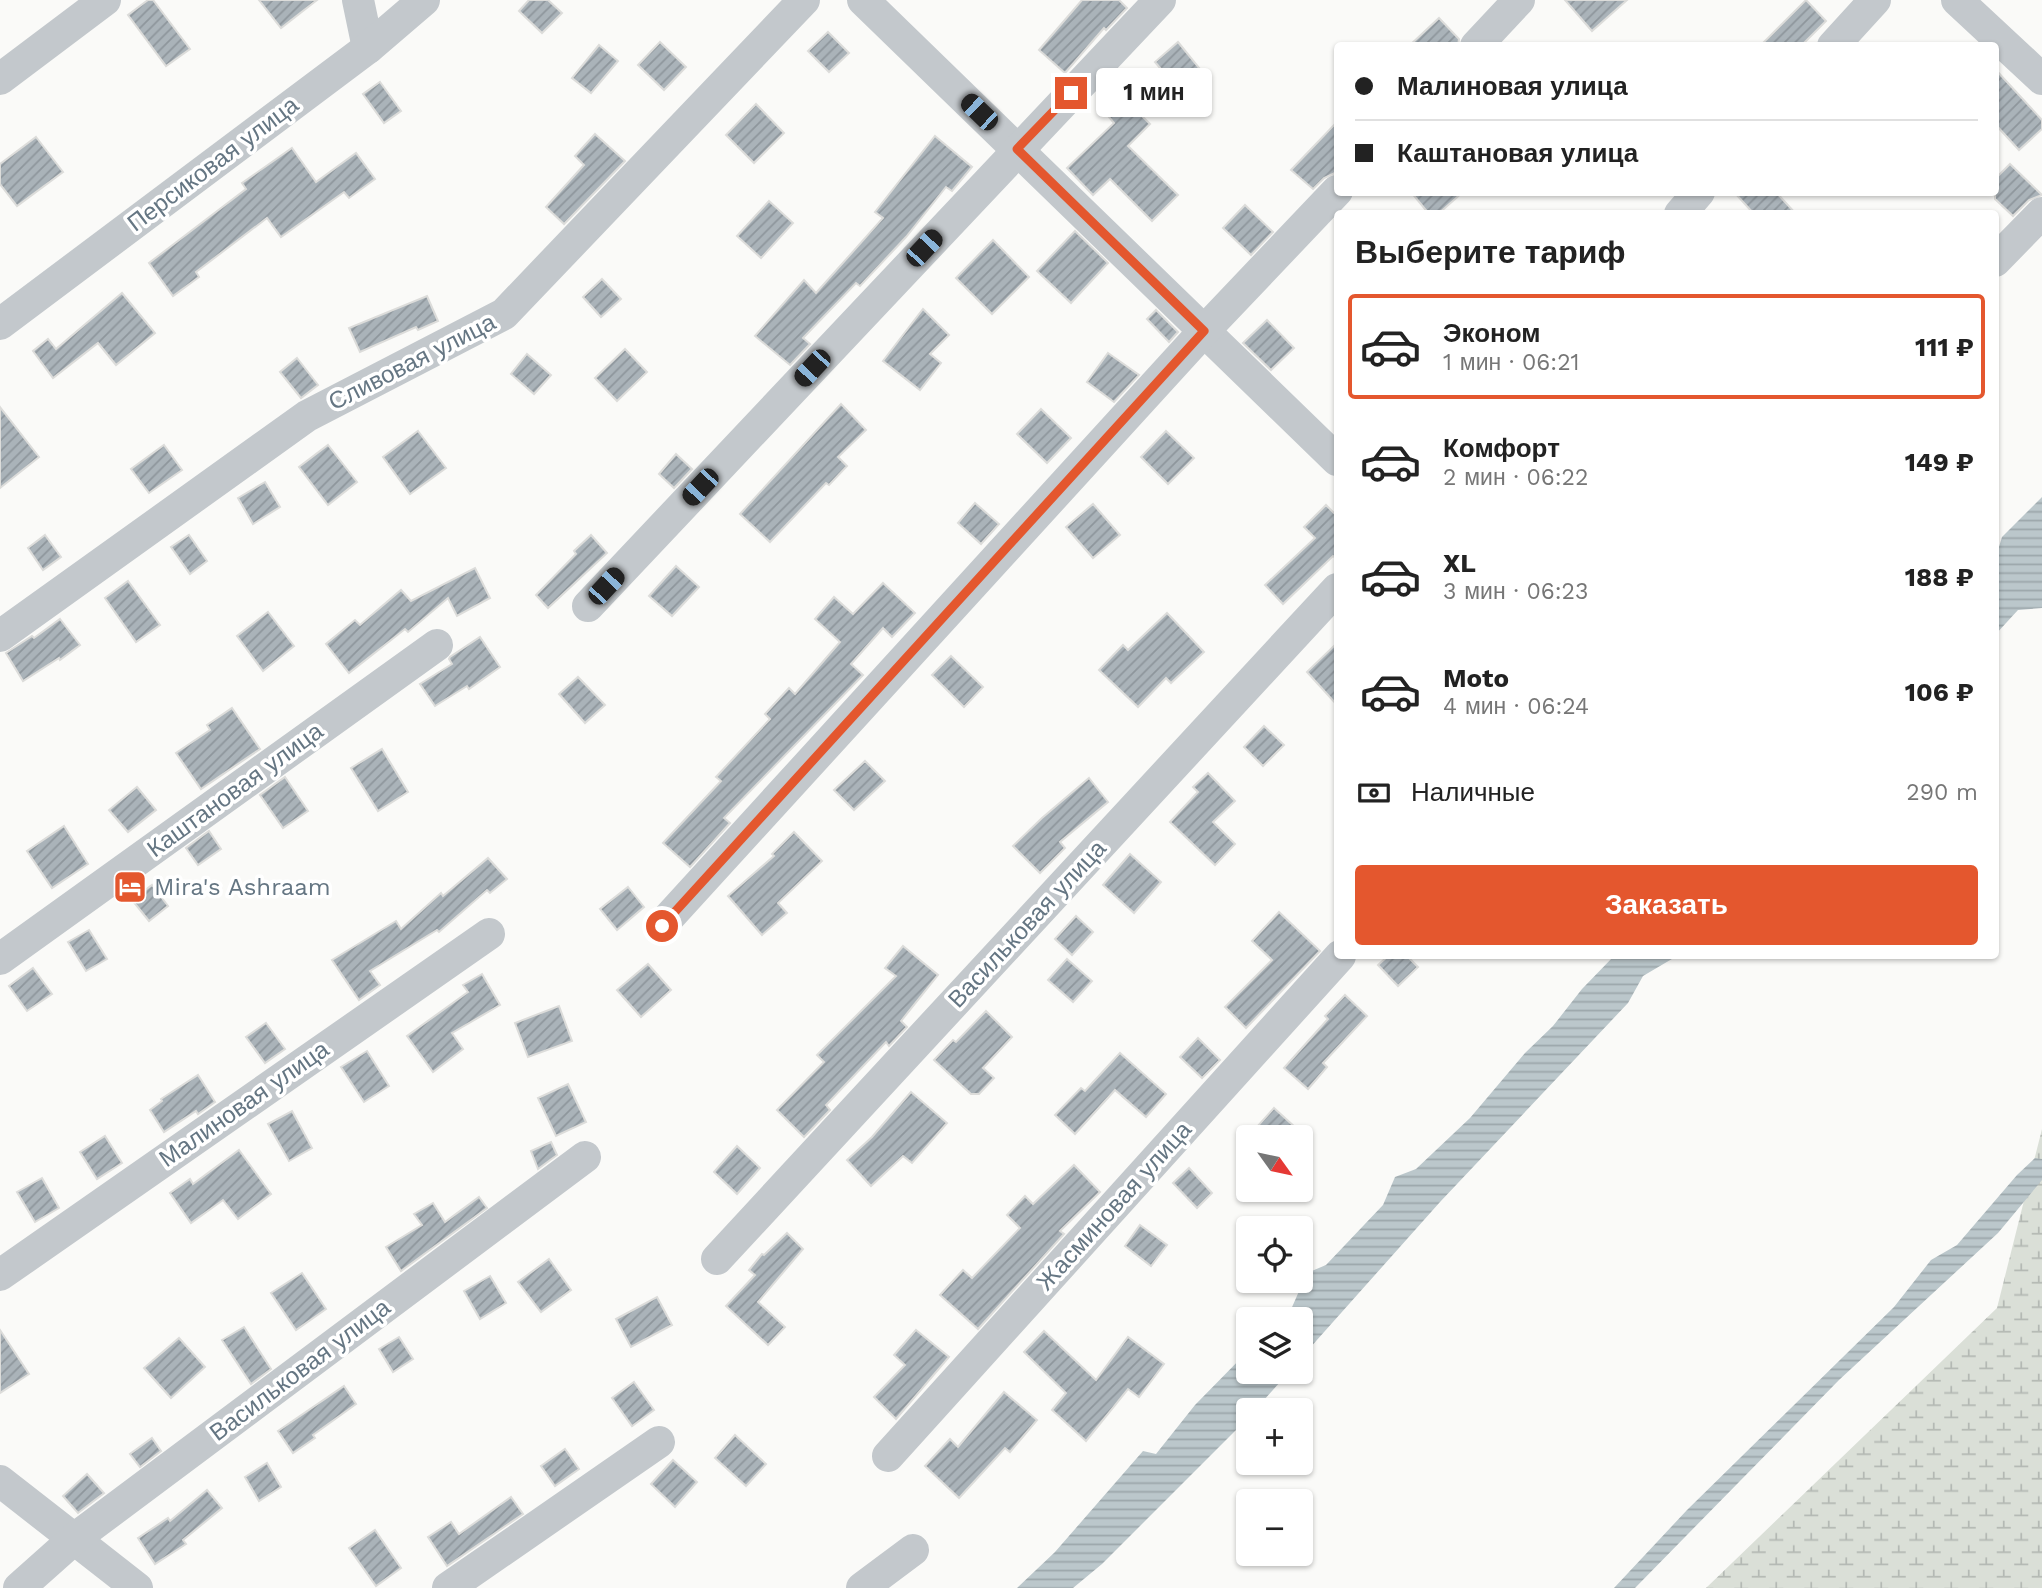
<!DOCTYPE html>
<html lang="ru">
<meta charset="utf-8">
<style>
body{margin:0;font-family:"Work Sans",sans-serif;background:#f2f2f2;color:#222;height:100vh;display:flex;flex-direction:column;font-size:26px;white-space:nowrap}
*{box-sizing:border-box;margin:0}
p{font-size:23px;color:#767676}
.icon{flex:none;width:38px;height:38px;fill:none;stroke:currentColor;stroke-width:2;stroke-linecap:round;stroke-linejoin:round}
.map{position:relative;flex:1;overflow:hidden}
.panel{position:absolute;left:1334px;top:210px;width:665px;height:749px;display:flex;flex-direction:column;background:#fff;border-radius:7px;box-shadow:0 2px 5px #0004}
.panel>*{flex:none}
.guide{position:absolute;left:1334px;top:42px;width:665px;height:154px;border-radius:7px;box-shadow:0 2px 5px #0004;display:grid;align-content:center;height:154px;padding:0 21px;background:#fff}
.needle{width:46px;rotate:123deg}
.controls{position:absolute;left:1236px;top:1125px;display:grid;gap:14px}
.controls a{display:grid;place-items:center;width:77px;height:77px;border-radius:7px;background:#fff;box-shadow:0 2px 5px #0004;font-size:35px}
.end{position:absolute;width:32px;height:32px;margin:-16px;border:9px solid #e4572e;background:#fff;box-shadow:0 0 0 4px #fff}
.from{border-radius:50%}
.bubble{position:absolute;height:49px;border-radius:7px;background:#fff;box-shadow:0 2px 5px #0004;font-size:23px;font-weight:700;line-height:49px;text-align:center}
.car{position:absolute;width:21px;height:42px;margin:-21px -10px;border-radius:9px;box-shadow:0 0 5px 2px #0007;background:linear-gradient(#222 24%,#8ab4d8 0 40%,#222 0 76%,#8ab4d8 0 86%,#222 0)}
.guide b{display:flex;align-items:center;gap:24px;height:66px;font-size:26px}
.guide b+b{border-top:2px solid #e0e0e0}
.guide i{width:18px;height:18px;background:#222}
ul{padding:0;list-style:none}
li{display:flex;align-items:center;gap:21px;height:105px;margin:0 14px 10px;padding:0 7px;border:4px solid transparent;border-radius:7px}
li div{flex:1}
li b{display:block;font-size:26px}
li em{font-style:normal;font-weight:700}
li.current{border-color:#e4572e}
li>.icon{width:63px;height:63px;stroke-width:1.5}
h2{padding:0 21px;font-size:32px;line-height:84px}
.pay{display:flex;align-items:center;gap:18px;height:77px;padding:0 21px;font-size:26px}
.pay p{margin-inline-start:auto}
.action{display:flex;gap:14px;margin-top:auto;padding:14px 21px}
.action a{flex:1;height:80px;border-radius:7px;background:#e4572e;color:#fff;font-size:28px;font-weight:700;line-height:80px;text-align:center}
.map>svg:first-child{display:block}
.wetland{fill:url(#wetland-marsh)}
.water{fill:url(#water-rules)}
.building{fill:url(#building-hatch);stroke:#dcdcda;stroke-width:2}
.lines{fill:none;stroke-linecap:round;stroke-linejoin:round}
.minor{stroke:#c3c8cc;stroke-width:32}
.route{stroke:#e4572e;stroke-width:9}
.labels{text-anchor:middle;stroke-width:7;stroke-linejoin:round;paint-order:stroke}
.street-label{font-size:24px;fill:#657683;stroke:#fff}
.poi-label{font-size:24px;fill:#657683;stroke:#fff;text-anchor:start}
</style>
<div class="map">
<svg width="2042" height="1588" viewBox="0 0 2042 1588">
<defs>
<pattern id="wetland-marsh" width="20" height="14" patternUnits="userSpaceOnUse" patternTransform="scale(1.75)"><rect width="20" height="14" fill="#dadfd7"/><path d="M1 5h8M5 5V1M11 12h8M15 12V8" fill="none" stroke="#b4b9b4"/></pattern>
<pattern id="water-rules" width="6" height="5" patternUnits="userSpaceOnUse" patternTransform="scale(1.75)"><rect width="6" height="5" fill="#bbc7cb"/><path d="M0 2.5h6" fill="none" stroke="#9ca6aa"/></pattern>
<pattern id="building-hatch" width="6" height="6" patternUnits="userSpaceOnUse" patternTransform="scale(1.75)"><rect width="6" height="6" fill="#aab3b9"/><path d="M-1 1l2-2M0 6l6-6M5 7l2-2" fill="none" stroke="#8e969c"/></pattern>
</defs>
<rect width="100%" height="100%" fill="#fafaf8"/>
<polygon class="wetland" points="2042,1129 2042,1588 1706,1588 1997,1308"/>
<g class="water">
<polygon points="2042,497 2042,608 2018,610 1995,635 1995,560 2002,537"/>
<polygon points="1614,956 1677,956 1643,976 1628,1003 1440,1202 1300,1359 1300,1320 1283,1319 1289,1314 1307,1273 1326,1265 1383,1205 1395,1177 1416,1169 1470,1118 1525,1053 1553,1026 1582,989"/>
<polygon points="2035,1158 2042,1159 2042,1180 1998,1233 1839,1380 1635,1588 1614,1588 1687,1510 1894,1307 1931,1260 1957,1245 2017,1175"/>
<polygon points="1248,1351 1248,1372 1289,1372 1255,1410 1248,1410 1248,1418 1102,1564 1073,1588 1017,1588 1055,1552 1143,1451 1156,1454 1195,1405"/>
</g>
<g class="building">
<polygon points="148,0 153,0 190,49 166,66 128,15"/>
<polygon points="259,0 317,0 281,28"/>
<polygon points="529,0 548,0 562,13 542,33 519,11"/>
<polygon points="1082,0 1119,0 1127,8 1106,30 1104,28 1065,73 1039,50"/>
<polygon points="1565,0 1627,0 1592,31"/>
<polygon points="1806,0 1826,21 1801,46 1760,46"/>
<polygon points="1439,18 1459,39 1458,46 1409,46"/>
<polygon points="828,32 849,53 829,72 808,51"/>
<polygon points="660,42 686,67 664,90 638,65"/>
<polygon points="1178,42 1200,69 1177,88 1155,62"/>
<polygon points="599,45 618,61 591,93 572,78"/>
<polygon points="1995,69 2042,120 2042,129 2019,150 1995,124"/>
<polygon points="380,82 401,111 384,123 363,94"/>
<polygon points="1126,100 1150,124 1128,146 1178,195 1152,221 1110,179 1093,195 1067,168 1114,123 1109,117"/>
<polygon points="756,104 784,133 754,163 726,135"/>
<polygon points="1337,122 1337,172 1324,178 1313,189 1291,170"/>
<polygon points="595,134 625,161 564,224 546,207 584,165 575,156"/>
<polygon points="935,136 972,167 952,191 946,187 906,237 860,286 856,283 803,338 810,344 790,365 755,336 804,280 816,293 883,218 875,212"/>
<polygon points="36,137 63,172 17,206 0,184 0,164"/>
<polygon points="292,148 316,182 356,153 375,179 349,198 344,192 281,237 267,218 196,272 199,277 173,296 149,263 246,189 242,183"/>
<polygon points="2010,164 2042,195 2029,200 2013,216 1995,199 1995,179"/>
<polygon points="1411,192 1463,192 1438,214 1429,214"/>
<polygon points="1734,192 1776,192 1796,214 1754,214"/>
<polygon points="769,201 793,223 761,258 737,236"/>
<polygon points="1245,205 1273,232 1251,255 1223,228"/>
<polygon points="1075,231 1108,263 1071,303 1037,271"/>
<polygon points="993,240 1029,277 992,314 956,278"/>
<polygon points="602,279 621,299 601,317 583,297"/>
<polygon points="122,293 155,333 116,365 98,343 53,378 33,351 48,339 56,349"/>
<polygon points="427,296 438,321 418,330 416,327 360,352 349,328"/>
<polygon points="923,309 949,335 930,354 941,363 920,390 883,361"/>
<polygon points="1156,310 1178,332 1169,342 1147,319"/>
<polygon points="1267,320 1294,348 1271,370 1243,343"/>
<polygon points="625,349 647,372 617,401 595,378"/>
<polygon points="1108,353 1139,375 1114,402 1087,382"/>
<polygon points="527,354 551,375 534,394 511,374"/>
<polygon points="297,358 318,385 301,398 280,372"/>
<polygon points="841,404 866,430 838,457 847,466 829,485 826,483 770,542 740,514"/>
<polygon points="0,407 39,457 0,488"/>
<polygon points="1041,409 1071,438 1047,463 1017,434"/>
<polygon points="418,431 446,468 410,494 383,457"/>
<polygon points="1166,431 1194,458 1168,484 1141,457"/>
<polygon points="164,445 182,470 149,493 131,469"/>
<polygon points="328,445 357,482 328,505 299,467"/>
<polygon points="676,454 692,469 674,488 659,474"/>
<polygon points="265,482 280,507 253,524 238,498"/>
<polygon points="975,503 999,524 981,544 958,523"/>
<polygon points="1093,504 1120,535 1093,558 1066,527"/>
<polygon points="1326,505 1337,516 1337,559 1333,556 1283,604 1265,585 1315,538 1304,527"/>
<polygon points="45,535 61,557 43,570 28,548"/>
<polygon points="189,535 207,561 190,574 171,547"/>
<polygon points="591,535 607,553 548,608 536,595 576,554 574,551"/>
<polygon points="676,566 699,587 672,616 649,596"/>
<polygon points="475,568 490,598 457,616 448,598 408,632 405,629 349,673 326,644 355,620 360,625 401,590 411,601"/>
<polygon points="128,581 160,625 136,642 105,598"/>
<polygon points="883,583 915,613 892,637 883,628 851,664 863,675 724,818 730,823 690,867 663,843 721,781 716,777 770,719 765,714 789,688 795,694 840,642 815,619 834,597 853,614"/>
<polygon points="268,612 294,646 263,671 237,636"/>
<polygon points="1167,613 1204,652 1171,683 1166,678 1138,707 1099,670 1123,645 1128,650"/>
<polygon points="60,619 80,645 60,660 59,658 23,681 6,653 32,636 34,638"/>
<polygon points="480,637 500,667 469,689 467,686 435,706 420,684 452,664 449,659 450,657"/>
<polygon points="1337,643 1337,705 1307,672"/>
<polygon points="951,656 983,687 964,707 932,675"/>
<polygon points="578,677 605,705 585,723 559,694"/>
<polygon points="232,708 260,749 201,789 176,753 210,730 207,725"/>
<polygon points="1264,726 1284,745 1263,766 1244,747"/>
<polygon points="382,749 408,792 378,811 351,768"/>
<polygon points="865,761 885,781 854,810 834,790"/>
<polygon points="1208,773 1235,801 1213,822 1235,844 1215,865 1170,822 1198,792 1193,787"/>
<polygon points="285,777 308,811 283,828 260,795"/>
<polygon points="1089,778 1108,802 1060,842 1065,848 1040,873 1013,846 1042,818"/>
<polygon points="137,787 156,810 128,832 109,810"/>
<polygon points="64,826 88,864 52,888 27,851"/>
<polygon points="209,831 221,849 198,865 186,848"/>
<polygon points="794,832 822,861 778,903 787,913 762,935 728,896 774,856 772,854"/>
<polygon points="1130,854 1161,882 1134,913 1103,885"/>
<polygon points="488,858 507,879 490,893 487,890 439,932 437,930 370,971 380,985 359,1000 332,960 396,921 401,929 441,893 443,896"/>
<polygon points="152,885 168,906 149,921 132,900"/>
<polygon points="628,887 644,907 617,930 600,909"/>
<polygon points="1279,912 1320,951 1246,1028 1225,1007 1272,960 1252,941"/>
<polygon points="1076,916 1093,932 1072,955 1055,939"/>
<polygon points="89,930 107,959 86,971 68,942"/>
<polygon points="903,946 938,975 901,1021 907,1027 889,1046 886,1042 826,1105 830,1110 804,1137 777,1110 824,1062 817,1055 896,976 885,968"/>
<polygon points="1388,956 1407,956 1418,967 1398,986 1378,965"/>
<polygon points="1067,959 1092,981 1073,1002 1048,980"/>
<polygon points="648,964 671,990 641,1017 617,990"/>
<polygon points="33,968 52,994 27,1011 9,986"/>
<polygon points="482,974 500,1005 452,1033 463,1049 433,1072 407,1036 468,992 463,985"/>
<polygon points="1345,995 1367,1016 1323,1063 1327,1067 1308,1089 1284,1068 1328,1019 1325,1016"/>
<polygon points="559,1006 572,1041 528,1057 515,1023"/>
<polygon points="986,1011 1012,1037 983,1068 994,1078 979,1094 971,1094 934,1060 953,1040 956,1042"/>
<polygon points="266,1023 285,1049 265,1063 246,1037"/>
<polygon points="1198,1038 1220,1060 1202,1078 1180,1057"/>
<polygon points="367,1051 389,1086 364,1102 341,1067"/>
<polygon points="1120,1053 1166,1094 1146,1117 1115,1090 1075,1134 1055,1115 1081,1088 1085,1091"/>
<polygon points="198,1075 215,1102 198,1114 196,1111 164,1132 150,1110 162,1101 161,1099"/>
<polygon points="568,1084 586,1122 556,1136 538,1098"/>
<polygon points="911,1092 947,1123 912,1163 903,1156 871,1186 847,1160 872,1137"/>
<polygon points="1274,1108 1307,1138 1247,1138"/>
<polygon points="292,1111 312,1148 289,1161 268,1124"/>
<polygon points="105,1136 122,1163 97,1179 80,1152"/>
<polygon points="551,1142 557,1155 538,1169 531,1151"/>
<polygon points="737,1146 760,1168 737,1194 714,1172"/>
<polygon points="239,1150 271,1194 238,1219 223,1200 191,1223 170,1193 190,1179 193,1184"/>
<polygon points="1074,1165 1100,1192 1060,1231 1064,1234 978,1329 940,1295 963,1270 972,1278 1020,1228 1007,1215 1025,1196 1033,1204"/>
<polygon points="1189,1168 1212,1193 1197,1208 1173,1183"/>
<polygon points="42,1178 59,1208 35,1222 17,1192"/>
<polygon points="479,1197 487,1208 401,1271 386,1247 422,1225 414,1214 433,1203 445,1222"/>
<polygon points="1140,1225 1167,1245 1151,1266 1125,1246"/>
<polygon points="787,1233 803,1249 758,1302 785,1327 768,1345 726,1306 755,1275 749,1270 762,1254 764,1255"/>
<polygon points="549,1259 571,1290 541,1312 518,1282"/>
<polygon points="302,1273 326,1309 296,1330 271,1293"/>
<polygon points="490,1276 506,1303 480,1319 464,1291"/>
<polygon points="657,1297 672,1325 631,1347 616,1319"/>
<polygon points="244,1327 271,1369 251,1384 222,1340"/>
<polygon points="0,1330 29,1374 0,1393"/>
<polygon points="916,1330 949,1357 896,1419 874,1397 905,1365 894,1355"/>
<polygon points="1044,1331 1096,1380 1128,1337 1164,1364 1139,1397 1128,1389 1086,1441 1052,1410 1066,1393 1024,1352"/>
<polygon points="399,1337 413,1359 393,1372 379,1349"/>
<polygon points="179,1338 205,1367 171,1398 144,1368"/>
<polygon points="634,1382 654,1410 632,1426 612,1398"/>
<polygon points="344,1386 356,1404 313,1435 315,1438 293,1453 278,1431"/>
<polygon points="1004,1392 1037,1420 1010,1452 1005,1448 959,1498 925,1466 950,1439 958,1447"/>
<polygon points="735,1435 766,1464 746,1486 715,1458"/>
<polygon points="152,1438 161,1451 140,1467 130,1454"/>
<polygon points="565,1449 579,1469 555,1486 541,1466"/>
<polygon points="673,1460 697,1482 675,1507 651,1484"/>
<polygon points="267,1463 281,1487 259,1501 245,1477"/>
<polygon points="87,1474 104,1493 78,1513 63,1496"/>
<polygon points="207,1490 222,1508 183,1540 186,1544 155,1564 138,1538 168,1518 170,1521"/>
<polygon points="511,1497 523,1514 447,1566 428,1537 451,1522 459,1534"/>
<polygon points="375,1530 401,1568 376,1586 349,1548"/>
</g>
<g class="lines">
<g class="minor">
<polyline points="358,0 368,48"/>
<polyline points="863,0 1337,460"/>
<polyline points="1957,0 2042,79"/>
<polyline points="1476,46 1519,0"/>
<polyline points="1833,46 1875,0"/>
<polyline points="0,79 105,0"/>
<polyline points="1680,214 1699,192"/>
<polyline points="1995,261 2042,213"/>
<polyline points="0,324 368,48 424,0"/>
<polyline points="588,606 1160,0"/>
<polyline points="0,636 307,416 504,314 804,0"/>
<polyline points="661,926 1204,331 1337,191"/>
<polyline points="0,959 437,645"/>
<polyline points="717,1259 1337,589"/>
<polyline points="0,1275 489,934"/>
<polyline points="888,1456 1340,956"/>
<polyline points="0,1481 137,1588"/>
<polyline points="19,1588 74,1539 585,1157"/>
<polyline points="448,1588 659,1442"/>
<polyline points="862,1588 913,1550"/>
</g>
</g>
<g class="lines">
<polyline class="route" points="662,926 1204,331 1017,149 1071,93"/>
</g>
<defs>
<symbol id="hotel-square" viewBox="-11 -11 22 22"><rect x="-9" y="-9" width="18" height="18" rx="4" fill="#e4572e" stroke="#fff"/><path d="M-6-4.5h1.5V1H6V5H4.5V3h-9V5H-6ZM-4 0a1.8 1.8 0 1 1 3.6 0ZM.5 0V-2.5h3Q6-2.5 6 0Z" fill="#fff"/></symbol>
</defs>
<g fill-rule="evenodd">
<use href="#hotel-square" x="111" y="868" width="38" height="38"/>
</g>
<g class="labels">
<g class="street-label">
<text transform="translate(213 164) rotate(-37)" y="8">Персиковая улица</text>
<text transform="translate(412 362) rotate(-27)" y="8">Сливовая улица</text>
<text transform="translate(235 790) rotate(-36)" y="8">Каштановая улица</text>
<text transform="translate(1027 924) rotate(-47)" y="8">Васильковая улица</text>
<text transform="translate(244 1104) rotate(-35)" y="8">Малиновая улица</text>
<text transform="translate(1114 1206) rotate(-48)" y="8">Жасминовая улица</text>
<text transform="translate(300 1370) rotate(-37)" y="8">Васильковая улица</text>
</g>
<g class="poi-label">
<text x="154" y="895">Mira's Ashraam</text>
</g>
</g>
</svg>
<div class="controls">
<a><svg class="needle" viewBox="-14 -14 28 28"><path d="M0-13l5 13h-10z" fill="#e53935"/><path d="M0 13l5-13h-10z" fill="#767676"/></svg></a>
<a><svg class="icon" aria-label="locate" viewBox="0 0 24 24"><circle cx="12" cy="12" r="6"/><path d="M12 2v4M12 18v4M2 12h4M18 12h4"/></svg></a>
<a><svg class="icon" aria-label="layers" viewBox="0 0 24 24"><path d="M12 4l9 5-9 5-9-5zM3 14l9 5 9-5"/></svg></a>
<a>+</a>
<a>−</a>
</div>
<i class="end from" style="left:662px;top:926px"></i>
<i class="end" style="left:1071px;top:93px"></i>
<div class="bubble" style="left:1096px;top:68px;width:116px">1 мин</div>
<i class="car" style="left:979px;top:112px;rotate:314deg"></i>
<i class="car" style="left:924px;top:248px;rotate:43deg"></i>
<i class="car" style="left:812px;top:368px;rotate:223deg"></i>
<i class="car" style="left:700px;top:487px;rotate:223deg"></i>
<i class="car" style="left:606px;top:586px;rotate:43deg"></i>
<div class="guide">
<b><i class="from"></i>Малиновая улица</b>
<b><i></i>Каштановая улица</b>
</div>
<section class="panel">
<h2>Выберите тариф</h2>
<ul>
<li class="current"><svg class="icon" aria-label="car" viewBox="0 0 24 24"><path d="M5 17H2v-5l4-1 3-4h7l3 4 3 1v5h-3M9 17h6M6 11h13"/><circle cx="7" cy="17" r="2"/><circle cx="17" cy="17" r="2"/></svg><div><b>Эконом</b><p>1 мин · 06:21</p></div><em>111 ₽</em></li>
<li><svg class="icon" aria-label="car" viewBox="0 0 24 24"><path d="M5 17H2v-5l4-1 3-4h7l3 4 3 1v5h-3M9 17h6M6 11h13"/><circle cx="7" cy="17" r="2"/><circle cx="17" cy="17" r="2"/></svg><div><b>Комфорт</b><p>2 мин · 06:22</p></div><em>149 ₽</em></li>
<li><svg class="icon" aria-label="car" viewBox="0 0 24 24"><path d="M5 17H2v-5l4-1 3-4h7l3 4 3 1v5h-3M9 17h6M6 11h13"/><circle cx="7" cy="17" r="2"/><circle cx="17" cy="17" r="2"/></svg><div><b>XL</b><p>3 мин · 06:23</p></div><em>188 ₽</em></li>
<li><svg class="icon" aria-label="car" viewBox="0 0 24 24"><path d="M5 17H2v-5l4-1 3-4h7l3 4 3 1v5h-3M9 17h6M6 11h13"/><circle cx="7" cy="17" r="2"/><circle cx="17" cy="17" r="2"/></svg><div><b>Moto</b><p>4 мин · 06:24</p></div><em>106 ₽</em></li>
</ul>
<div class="pay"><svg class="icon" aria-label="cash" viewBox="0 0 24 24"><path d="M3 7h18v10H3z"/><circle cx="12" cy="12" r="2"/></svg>Наличные<p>290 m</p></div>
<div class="action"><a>Заказать</a></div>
</section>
</div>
